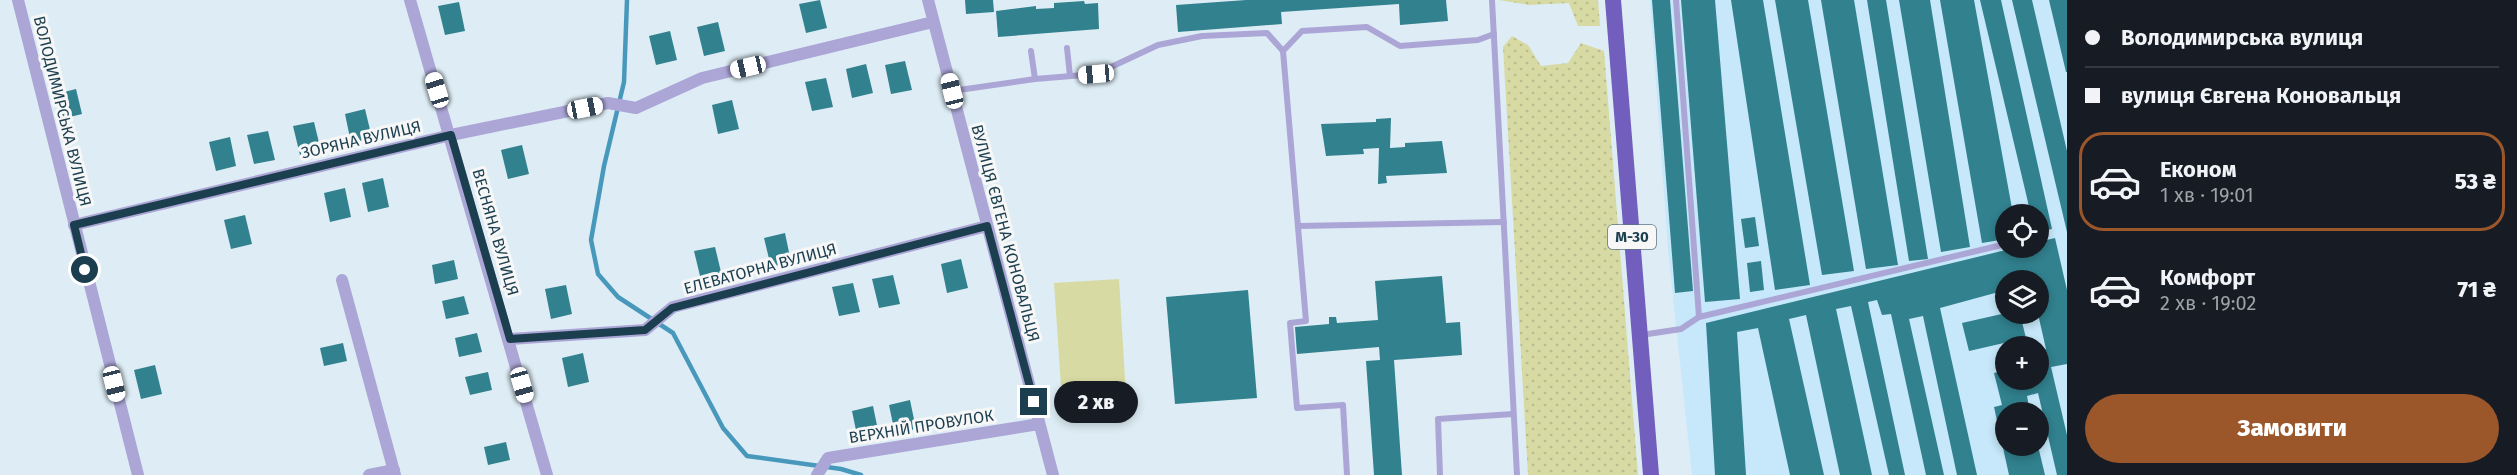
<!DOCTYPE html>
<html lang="uk">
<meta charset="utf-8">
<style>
body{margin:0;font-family:"Fira Sans",sans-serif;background:#20242c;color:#f1f3f6;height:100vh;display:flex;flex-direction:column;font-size:22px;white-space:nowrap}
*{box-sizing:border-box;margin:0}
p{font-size:20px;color:#9ea1a6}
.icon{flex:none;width:33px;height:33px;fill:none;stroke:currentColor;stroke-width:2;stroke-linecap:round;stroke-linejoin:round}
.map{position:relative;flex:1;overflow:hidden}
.sheet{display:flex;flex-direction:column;background:#171b24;width:450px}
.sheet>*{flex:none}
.top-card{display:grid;align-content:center;height:132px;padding:0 18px;background:#171b24}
.fabs{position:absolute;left:1995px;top:204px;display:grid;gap:12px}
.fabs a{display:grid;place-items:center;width:54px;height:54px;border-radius:50%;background:#171b24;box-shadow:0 3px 9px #0003;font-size:30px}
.end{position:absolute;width:27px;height:27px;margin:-14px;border:8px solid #1c3f50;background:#fff;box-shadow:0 0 0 3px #fff}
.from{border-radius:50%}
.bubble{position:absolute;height:42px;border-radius:21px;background:#171b24;box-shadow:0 3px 9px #0003;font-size:20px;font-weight:800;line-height:42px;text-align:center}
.car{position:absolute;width:18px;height:36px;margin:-18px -9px;border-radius:8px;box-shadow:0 0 4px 2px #0007;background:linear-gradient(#fff 24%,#345 0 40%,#fff 0 76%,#345 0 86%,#fff 0)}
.top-card b{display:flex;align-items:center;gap:21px;height:57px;font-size:22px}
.top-card b+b{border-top:2px solid #363941}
.top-card i{width:15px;height:15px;background:#f1f3f6}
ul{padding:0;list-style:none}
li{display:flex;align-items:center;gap:18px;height:99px;margin:0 12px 9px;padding:0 6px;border:3px solid transparent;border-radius:24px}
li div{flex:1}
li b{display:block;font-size:22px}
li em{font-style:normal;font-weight:800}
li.active{border-color:#9b562a}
li>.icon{width:54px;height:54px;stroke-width:1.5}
.cta{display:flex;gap:12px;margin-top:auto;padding:12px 18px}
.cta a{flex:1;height:69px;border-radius:36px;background:#9b562a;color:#fff;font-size:24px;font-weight:800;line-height:69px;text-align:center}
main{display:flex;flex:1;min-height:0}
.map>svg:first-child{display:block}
.built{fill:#c6e8fa;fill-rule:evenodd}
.grass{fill:url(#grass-dots)}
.garden{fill:#d7daa3}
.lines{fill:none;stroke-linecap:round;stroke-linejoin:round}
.stream{stroke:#4898bc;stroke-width:4.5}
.building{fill:#31818e}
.service{stroke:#aca6d7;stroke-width:6}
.minor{stroke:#aca6d7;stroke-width:12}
.trunk{stroke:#725ebc;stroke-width:16}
.route{stroke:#1c3f50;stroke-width:8}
.labels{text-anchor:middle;stroke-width:6;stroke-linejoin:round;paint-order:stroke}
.shield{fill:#f7f7f7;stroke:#5e7682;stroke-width:1.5}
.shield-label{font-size:15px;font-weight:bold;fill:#1c3f50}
.street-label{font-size:16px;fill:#1c3f50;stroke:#f7f7f7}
</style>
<main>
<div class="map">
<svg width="2067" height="475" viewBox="0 0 2067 475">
<defs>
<pattern id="grass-dots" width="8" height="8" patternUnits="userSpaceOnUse" patternTransform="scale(1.5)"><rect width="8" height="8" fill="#d7daa3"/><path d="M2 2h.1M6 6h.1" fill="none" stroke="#b8bc8e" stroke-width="1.8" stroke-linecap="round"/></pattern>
</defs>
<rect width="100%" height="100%" fill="#deedf5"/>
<path class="built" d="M1650,0h417v475h-375l-24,-225zM2006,214h32v34h-32zM2006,280h32v34h-32zM2006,346h32v34h-32zM2006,412h32v34h-32z"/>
<g class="grass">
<polygon points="1499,0 1598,0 1600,26 1578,26 1569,3 1529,5"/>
<polygon points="1512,36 1528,45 1541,66 1568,63 1581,43 1604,51 1638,475 1528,475 1503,47"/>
</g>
<polygon class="garden" points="1119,279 1127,412 1063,416 1054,283"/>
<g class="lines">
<polyline class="stream" points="627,0 624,82 604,166 591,240 598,274 618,297 673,333 723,428 747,456 841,469 861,475"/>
</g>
<g class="building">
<polygon points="820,0 827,28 806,33 799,4"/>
<polygon points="965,0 993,0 994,12 966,14"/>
<polygon points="1246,0 1446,0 1448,21 1400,25 1399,4 1281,12 1282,24 1178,32 1176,5"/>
<polygon points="1652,0 1670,0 1693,291 1675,293"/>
<polygon points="1681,0 1715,0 1740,299 1705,302"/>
<polygon points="1731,0 1763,0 1810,285 1775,290"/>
<polygon points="1775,0 1808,0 1854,271 1822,275"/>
<polygon points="1821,0 1854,0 1898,265 1866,269"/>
<polygon points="1867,0 1886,0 1928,259 1909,261"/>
<polygon points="1899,0 1930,0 1970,247 1941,252"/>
<polygon points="1940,0 1974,0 2013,214 2006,214 2006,239 1982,243"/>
<polygon points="1980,0 2001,0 2052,229 2038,232 2038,214 2024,214 2030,212 2027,198"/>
<polygon points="2012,0 2032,0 2067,151 2067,232"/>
<polygon points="2049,0 2067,0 2067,72 2066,72"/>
<polygon points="1084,1 1085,4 1098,3 1099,29 998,37 996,11 1036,6 1036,9 1054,8 1054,3"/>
<polygon points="459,2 465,31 445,35 438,6"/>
<polygon points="718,22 725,51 704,56 697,27"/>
<polygon points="670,31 677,60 656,65 649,36"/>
<polygon points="905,61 912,90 891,94 885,65"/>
<polygon points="866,64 873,93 852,98 846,69"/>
<polygon points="826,78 833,107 812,111 805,82"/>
<polygon points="76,89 82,114 62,119 56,94"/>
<polygon points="732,100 739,129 718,134 712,105"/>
<polygon points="365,109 372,138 351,143 345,114"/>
<polygon points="1391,118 1390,148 1405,147 1405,143 1442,141 1447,173 1386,176 1387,183 1378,184 1379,148 1363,149 1364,154 1326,156 1321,124 1376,122 1376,119"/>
<polygon points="314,122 321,151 300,155 293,126"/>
<polygon points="268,131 275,160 254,164 247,135"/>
<polygon points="230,137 236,166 216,171 209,142"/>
<polygon points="522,145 529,174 508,179 501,150"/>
<polygon points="383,178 389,207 368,212 362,183"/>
<polygon points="345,188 351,217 330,222 324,193"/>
<polygon points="245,215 252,244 231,249 224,220"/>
<polygon points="1755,217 1759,246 1745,248 1741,219"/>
<polygon points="785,233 791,262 771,267 764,238"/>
<polygon points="2055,238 2067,290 2067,364 2051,367 2067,435 2067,475 2057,475 2038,393 2027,396 2030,412 2006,412 2006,446 2038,446 2045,475 2009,475 1994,407 2002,405 1994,373 2006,370 2006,380 2038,380 2038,351 2046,349 2038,314 2038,280 2006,280 2006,290 1940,308 1977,475 1957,475 1923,316 1909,319 1944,475 1926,475 1891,314 1882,315 1877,300 1868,302 1905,475 1889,475 1851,306 1836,309 1872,475 1840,475 1806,315 1789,319 1824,475 1790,475 1758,328 1737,332 1746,475 1715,475 1706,323 2014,248 2038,248 2038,242"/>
<polygon points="715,247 722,276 701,280 694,251"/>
<polygon points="961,259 968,288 947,293 941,264"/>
<polygon points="454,260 458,279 435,284 432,265"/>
<polygon points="1761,261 1764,290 1750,292 1747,263"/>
<polygon points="893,275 900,304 879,308 872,279"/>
<polygon points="1442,276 1446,323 1460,322 1462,355 1394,360 1402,475 1374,475 1366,361 1380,360 1379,347 1297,354 1295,327 1329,324 1329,317 1336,317 1337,323 1378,320 1375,281"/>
<polygon points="853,283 860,312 839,316 832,287"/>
<polygon points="566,285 572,314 551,319 545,289"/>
<polygon points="1248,290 1257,398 1175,404 1166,297"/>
<polygon points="464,296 469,314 446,319 442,301"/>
<polygon points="2006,313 2020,314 2026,338 1969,351 1962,323"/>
<polygon points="477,333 482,352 459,357 455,338"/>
<polygon points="343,343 347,361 324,366 320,348"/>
<polygon points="583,353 589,382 568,387 562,358"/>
<polygon points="155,365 162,394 141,399 134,370"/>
<polygon points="488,372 492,390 470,395 465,377"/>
<polygon points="910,400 916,429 895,434 889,405"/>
<polygon points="873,406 879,435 858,440 852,411"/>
<polygon points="506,442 510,460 488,465 484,447"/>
</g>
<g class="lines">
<g class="service">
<polyline points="1492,0 1517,475"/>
<polyline points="1676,0 1699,317"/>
<polyline points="1067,48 1070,76"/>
<polyline points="1031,51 1035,79"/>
<polyline points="952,91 1035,79 1096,74 1158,45 1202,36 1267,33 1283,51"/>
<polyline points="1298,226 1504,222"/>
<polyline points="1641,335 1681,329 1699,317 2006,244"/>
<polyline points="1347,475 1343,405 1297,408 1290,323 1306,321 1283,51 1302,31 1367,27 1400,46 1478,40 1494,34"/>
<polyline points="1440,475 1438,419 1513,414"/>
</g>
<g class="minor">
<polyline points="18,0 138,475"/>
<polyline points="410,0 547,475"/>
<polyline points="928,0 1053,475"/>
<polyline points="74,225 451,135 608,103 636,108 702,78 933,22"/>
<polyline points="342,280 395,475"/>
<polyline points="510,339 645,330 673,307 987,226"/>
<polyline points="369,475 394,470"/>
<polyline points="817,475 828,458 1039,424"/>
</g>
<polyline class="trunk" points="1613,0 1651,475"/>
</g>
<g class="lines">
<polyline class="route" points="85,270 74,225 451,135 510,339 645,330 672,308 987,226 1034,402"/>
</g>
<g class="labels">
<rect class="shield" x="1608" y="225" width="48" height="24" rx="4.5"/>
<g class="shield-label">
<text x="1632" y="242">М-30</text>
</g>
<g class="street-label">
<text transform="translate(63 111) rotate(76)" y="6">ВОЛОДИМИРСЬКА ВУЛИЦЯ</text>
<text transform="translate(361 139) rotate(-13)" y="6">ЗОРЯНА ВУЛИЦЯ</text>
<text transform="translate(496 232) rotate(74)" y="6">ВЕСНЯНА ВУЛИЦЯ</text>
<text transform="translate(1006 233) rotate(75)" y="6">ВУЛИЦЯ ЄВГЕНА КОНОВАЛЬЦЯ</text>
<text transform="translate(760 268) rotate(-15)" y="6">ЕЛЕВАТОРНА ВУЛИЦЯ</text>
<text transform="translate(921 426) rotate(-9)" y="6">ВЕРХНІЙ ПРОВУЛОК</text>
</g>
</g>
</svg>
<div class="fabs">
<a><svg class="icon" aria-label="locate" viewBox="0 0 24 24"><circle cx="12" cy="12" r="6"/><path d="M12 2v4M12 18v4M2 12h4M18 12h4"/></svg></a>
<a><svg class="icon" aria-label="layers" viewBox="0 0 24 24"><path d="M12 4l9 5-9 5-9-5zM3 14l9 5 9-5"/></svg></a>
<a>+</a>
<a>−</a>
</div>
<i class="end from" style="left:85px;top:270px"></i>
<i class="end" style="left:1034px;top:402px"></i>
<div class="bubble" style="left:1054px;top:381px;width:84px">2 хв</div>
<i class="car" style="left:748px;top:67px;rotate:257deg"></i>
<i class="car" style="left:1096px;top:74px;rotate:265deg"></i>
<i class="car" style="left:437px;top:90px;rotate:343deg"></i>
<i class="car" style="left:952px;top:91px;rotate:346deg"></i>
<i class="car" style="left:585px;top:108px;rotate:79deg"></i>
<i class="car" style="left:114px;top:384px;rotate:166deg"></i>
<i class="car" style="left:522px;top:385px;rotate:164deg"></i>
</div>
<section class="sheet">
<div class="top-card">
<b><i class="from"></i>Володимирська вулиця</b>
<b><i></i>вулиця Євгена Коновальця</b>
</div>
<ul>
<li class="active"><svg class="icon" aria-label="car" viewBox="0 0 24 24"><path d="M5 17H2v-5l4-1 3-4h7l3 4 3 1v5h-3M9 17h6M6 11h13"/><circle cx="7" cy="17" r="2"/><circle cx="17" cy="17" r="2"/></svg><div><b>Економ</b><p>1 хв · 19:01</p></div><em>53 ₴</em></li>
<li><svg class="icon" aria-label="car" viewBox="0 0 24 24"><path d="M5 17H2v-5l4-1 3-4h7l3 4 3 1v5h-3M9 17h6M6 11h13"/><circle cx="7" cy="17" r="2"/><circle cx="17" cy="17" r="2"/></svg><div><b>Комфорт</b><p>2 хв · 19:02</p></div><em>71 ₴</em></li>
</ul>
<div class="cta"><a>Замовити</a></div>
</section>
</main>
